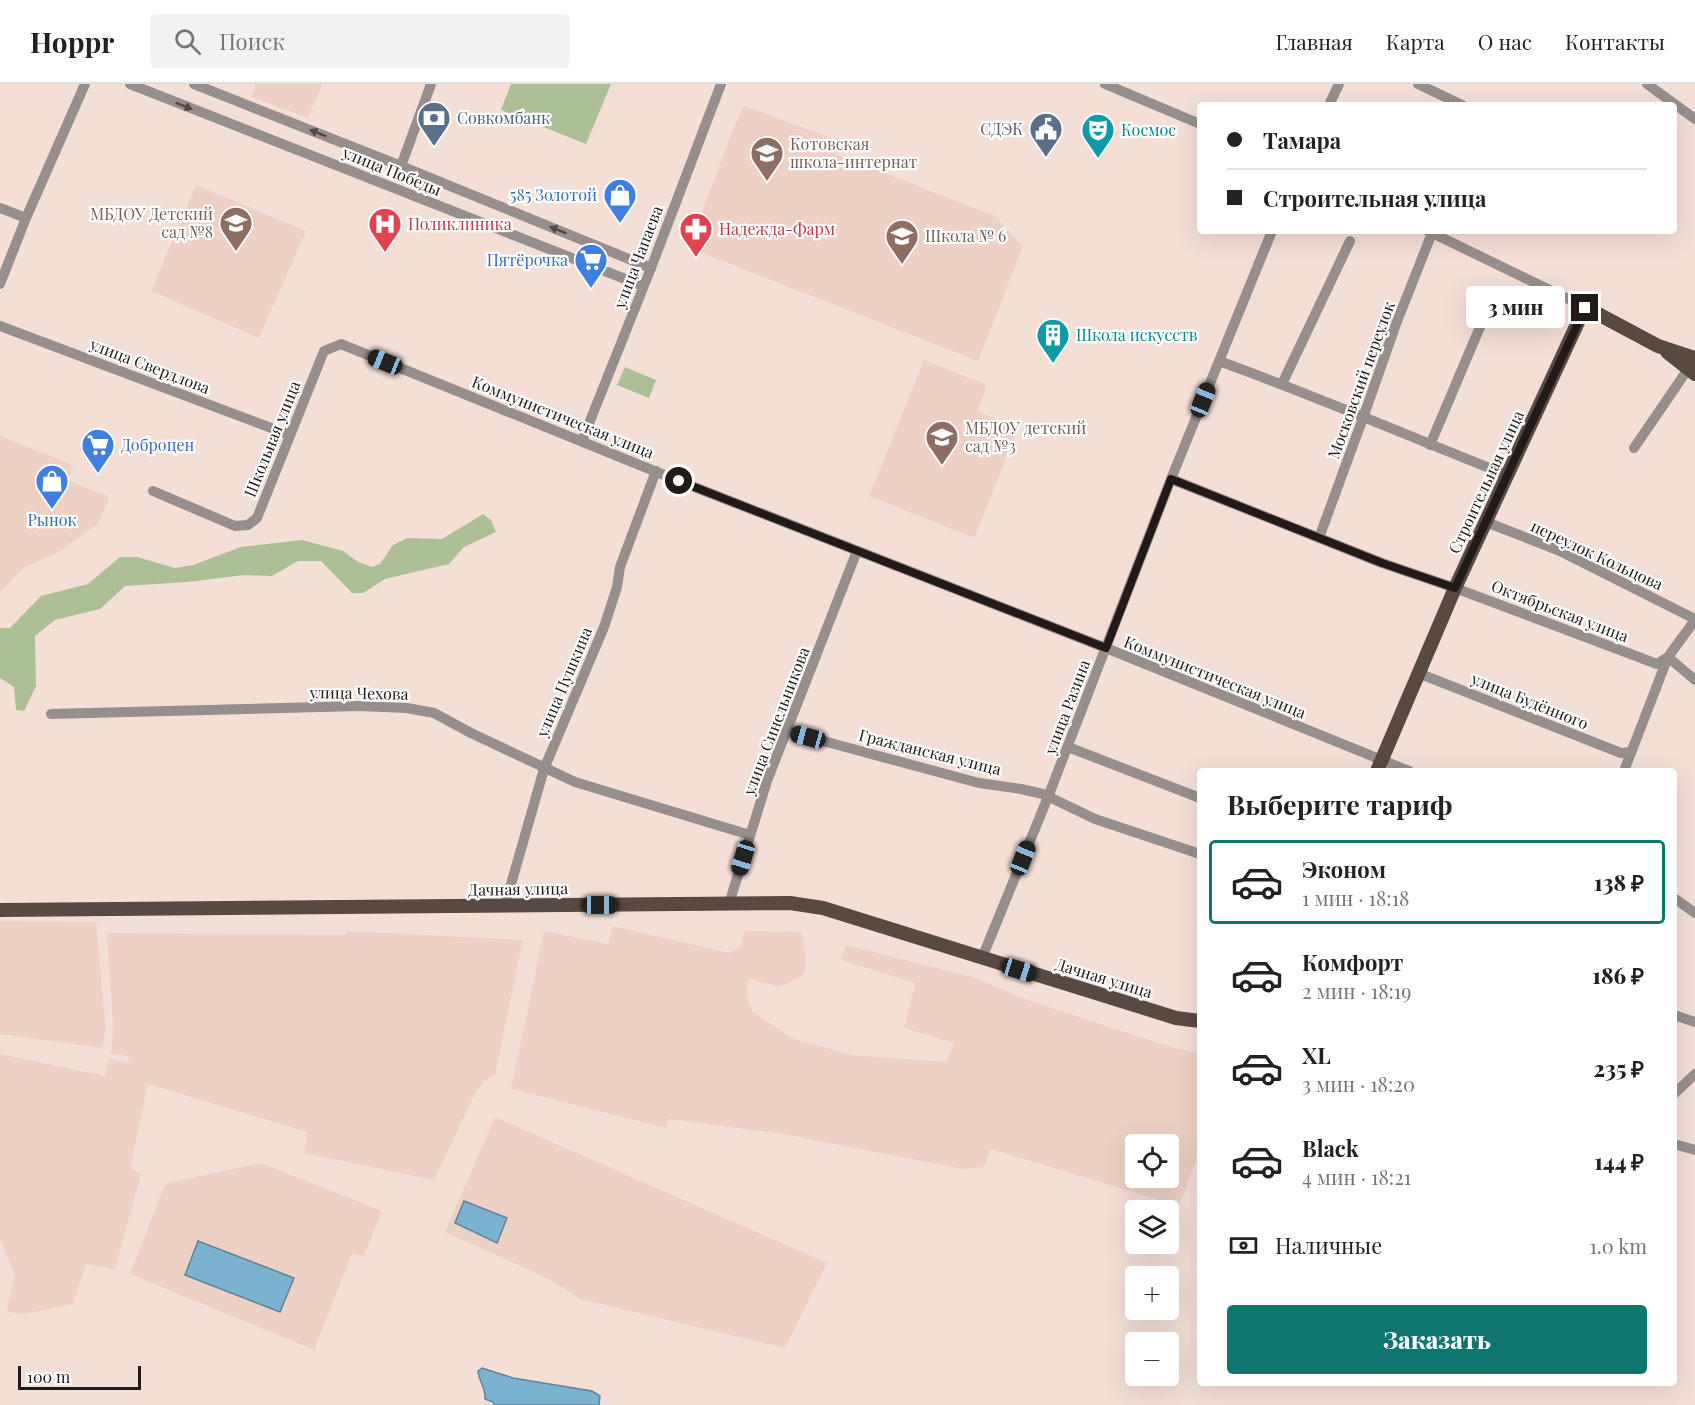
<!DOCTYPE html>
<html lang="ru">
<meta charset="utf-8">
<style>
body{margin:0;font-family:"Playfair Display",serif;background:#f2f2f2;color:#222;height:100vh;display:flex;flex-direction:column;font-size:22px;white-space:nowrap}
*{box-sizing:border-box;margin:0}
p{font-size:20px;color:#767676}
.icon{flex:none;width:33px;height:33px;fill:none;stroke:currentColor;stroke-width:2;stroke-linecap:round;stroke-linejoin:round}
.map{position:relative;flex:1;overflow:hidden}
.side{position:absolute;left:1197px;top:684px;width:480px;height:618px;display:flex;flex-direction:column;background:#fff;border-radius:6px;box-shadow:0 6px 24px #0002}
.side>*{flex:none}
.guide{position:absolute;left:1197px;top:18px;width:480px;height:132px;border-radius:6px;box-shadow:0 6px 24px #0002;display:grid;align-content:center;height:132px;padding:0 30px;background:#fff}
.controls{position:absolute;left:1125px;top:1050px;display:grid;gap:12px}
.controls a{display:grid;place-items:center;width:54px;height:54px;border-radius:6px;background:#fff;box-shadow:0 6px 24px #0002;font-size:30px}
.scale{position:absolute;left:18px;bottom:15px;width:123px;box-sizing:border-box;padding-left:6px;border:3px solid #211a17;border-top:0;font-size:16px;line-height:21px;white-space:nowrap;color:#211a17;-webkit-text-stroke:4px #fff;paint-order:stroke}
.end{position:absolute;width:27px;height:27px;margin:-14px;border:8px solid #211a17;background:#fff;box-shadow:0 0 0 3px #fff}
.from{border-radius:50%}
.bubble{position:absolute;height:42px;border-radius:6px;background:#fff;box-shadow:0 6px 24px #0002;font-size:20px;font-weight:800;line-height:42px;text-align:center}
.car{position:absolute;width:18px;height:36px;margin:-18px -9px;border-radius:8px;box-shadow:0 0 4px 2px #0007;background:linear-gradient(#222 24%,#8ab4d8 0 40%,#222 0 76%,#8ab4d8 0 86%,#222 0)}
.guide b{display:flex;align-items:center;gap:21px;height:57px;font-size:22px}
.guide b+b{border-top:2px solid #e0e0e0}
.guide i{width:15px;height:15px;background:#222}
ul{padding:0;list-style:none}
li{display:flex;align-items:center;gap:18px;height:84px;margin:0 12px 9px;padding:0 18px;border:3px solid transparent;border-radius:6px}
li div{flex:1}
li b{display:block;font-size:22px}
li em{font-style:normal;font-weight:800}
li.on{border-color:#0f766e}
li>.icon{width:54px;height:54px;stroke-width:1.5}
h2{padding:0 30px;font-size:27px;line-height:72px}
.pay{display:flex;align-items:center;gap:15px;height:66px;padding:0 30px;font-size:22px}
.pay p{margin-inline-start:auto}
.cta{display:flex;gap:12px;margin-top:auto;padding:12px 30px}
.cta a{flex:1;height:69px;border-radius:6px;background:#0f766e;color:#fff;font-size:24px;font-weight:800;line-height:69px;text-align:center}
header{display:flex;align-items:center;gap:36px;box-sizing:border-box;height:84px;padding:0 30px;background:#fff;border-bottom:2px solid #e0e0e0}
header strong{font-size:28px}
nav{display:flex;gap:33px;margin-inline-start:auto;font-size:21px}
.search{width:420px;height:54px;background:#f2f2f2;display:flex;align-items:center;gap:15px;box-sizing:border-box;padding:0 21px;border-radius:6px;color:#767676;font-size:22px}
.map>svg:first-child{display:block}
.built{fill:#edd1c5;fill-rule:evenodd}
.green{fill:#acbf97}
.water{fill:#7ab2cf;stroke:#5f8498;stroke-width:1.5}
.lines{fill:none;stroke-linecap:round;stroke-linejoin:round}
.minor{stroke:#978f8b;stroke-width:10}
.major{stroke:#584a43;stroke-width:14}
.oneway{fill:#504945}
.route{stroke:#211a17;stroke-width:8}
.labels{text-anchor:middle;stroke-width:4.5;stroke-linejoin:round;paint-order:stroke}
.service-label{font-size:16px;fill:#4e5e75;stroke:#fff;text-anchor:start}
.culture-label{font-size:16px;fill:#0d838f;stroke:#fff;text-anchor:start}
.education-label{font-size:16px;fill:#785e54;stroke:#fff;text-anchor:start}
.street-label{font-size:16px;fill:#211a17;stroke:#fff}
.shop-label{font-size:16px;fill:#366cbe;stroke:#fff;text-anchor:end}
.health-label{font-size:16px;fill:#be3a42;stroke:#fff;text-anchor:start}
</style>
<header>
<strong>Hoppr</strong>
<div class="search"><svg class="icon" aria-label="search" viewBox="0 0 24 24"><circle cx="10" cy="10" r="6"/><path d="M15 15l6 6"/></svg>Поиск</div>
<nav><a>Главная</a><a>Карта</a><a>О нас</a><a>Контакты</a></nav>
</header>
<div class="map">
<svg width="1695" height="1321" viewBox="0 0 1695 1321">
<rect width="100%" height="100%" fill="#f4dfd7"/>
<g class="built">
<polygon points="256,0 322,0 308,34 251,13"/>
<polygon points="744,22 837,56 833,69 995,132 1023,162 978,277 692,165 700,144 699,141 704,129 702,127 735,41"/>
<polygon points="196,101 306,147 259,254 151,207"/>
<polygon points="924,276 987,301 977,327 1009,340 1015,351 974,454 869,412"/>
<polygon points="0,352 73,381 68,396 109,413 98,440 58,468 22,485 0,508"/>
<polygon points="0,837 96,838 106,948 102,964 0,950"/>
<path d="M613,842l116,27 11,-7 5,-15 56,1 6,28 -4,15 -23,12 -31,-8 -3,17 7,16 41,27 58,16 94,7 8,-19 -50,-15 11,-45 -74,-23 5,-15 130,33 51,22 141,46 32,8v95l-21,57 -188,-57 -7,18 -21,2 -180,-35 -114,-15 -3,9 -155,-39 33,-158 64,13zM1136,1060h32v34h-32z"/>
<polygon points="346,847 523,856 495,991 484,997 475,1010 434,1096 304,1069 307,1048 148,1000 130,1084 141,1090 115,1185 86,1180 73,1220 24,1230 6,1228 15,1192 0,1155 0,970 105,992 109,975 128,979 129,972 111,970 113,941 107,849 346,851"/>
<polygon points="495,1033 827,1179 785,1264 580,1215 547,1194 445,1148"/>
<polygon points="261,1079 382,1127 364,1172 352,1170 314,1266 130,1190 163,1105 168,1099"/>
</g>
<g class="green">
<polygon points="511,0 611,0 586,60 501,26"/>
<polygon points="625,283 656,296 649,314 617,301"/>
<polygon points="483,430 491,436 496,448 464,463 449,480 385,495 363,509 352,509 321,477 298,477 272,492 244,491 187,498 125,502 100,525 55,536 35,552 36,602 24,627 16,626 14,603 0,594 0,544 10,544 41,512 88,500 120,473 137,473 175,484 193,481 241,463 302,456 343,467 358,478 372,483 380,480 393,461 407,454 442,455"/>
</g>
<g class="water">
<polygon points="464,1117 507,1134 497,1159 455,1139"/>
<polygon points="198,1157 294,1194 280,1228 185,1191"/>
<path d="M482,1284l31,10 79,13 8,5 -1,9h-105l-1,-3 -8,-3c1,-10 -6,-18 -7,-28z"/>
</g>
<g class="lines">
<g class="minor">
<polyline points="130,0 643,202"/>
<polyline points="194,0 401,82 651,184"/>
<polyline points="1105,0 1200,40"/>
<polyline points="1418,0 1462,21"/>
<polyline points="1647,0 1695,35"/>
<polyline points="1329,21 1339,0"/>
<polyline points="401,82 431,0"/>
<polyline points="0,124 26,134"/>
<polyline points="1428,147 1585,223"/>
<polyline points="0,200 26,134 85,0"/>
<polyline points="0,242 290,351"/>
<path d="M1219,277c97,35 192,76 288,114"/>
<polyline points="1282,300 1350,157"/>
<polyline points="582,357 651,184 721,0"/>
<polyline points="1430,361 1488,224"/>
<polyline points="1634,364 1688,285"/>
<polyline points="1171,395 1382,479 1455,504 1657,580 1668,573 1695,596"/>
<polyline points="153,407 235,442 248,441 257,434 324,267 341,260 679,397 1106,564 1409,687"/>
<polyline points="1486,438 1560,467 1695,535"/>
<polyline points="1319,454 1363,334 1396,240 1432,149"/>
<polyline points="1418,589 1621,669 1631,668"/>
<polyline points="51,630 359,622 407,624 434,629 471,649 575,698 750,751"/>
<polyline points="786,647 979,699 1021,705 1043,710 1095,735 1200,770"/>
<polyline points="1068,663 1200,714"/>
<polyline points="1624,687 1668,573 1695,536"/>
<polyline points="1674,814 1695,829"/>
<polyline points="729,820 767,697 857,467"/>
<polyline points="505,821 544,685 604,543 617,503 620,483 656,387"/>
<polyline points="982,874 1048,713 1171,395 1272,147"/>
<polyline points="1674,931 1695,938"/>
<polyline points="1674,1010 1695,990"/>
<polyline points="1674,1060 1695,1066"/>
</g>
<g class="major">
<polyline points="1667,268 1695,290"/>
<polyline points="1377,687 1455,504 1585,223 1658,262 1695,274"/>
<polyline points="0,826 790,819 823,824 1176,934 1200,937"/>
</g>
</g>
<defs><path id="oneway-solid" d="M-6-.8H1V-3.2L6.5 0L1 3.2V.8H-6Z" transform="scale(1.5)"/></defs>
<g class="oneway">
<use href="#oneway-solid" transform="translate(184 22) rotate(22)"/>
<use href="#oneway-solid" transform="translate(318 49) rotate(-158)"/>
<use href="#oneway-solid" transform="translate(558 146) rotate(-158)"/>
</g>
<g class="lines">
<polyline class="route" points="679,397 1106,564 1171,395 1382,479 1455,504 1585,224"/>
</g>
<defs>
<symbol id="bank-pin" viewBox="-11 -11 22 30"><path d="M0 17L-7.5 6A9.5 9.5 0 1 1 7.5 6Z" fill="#5c6f8a" stroke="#fff"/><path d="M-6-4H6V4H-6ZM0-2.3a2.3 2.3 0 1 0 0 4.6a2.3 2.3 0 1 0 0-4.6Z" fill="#fff"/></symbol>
<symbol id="civic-pin" viewBox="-11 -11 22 30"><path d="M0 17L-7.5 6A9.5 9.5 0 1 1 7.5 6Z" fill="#5c6f8a" stroke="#fff"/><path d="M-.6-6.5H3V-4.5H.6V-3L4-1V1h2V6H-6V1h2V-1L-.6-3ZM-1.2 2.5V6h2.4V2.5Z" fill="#fff"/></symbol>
<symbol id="theatre-pin" viewBox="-11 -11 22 30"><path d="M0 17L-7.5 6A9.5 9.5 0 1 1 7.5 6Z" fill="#0f9aa8" stroke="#fff"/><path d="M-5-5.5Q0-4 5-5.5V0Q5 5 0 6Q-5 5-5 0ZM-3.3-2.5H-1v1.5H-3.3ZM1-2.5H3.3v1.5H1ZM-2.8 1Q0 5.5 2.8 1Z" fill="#fff"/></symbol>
<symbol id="school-pin" viewBox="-11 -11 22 30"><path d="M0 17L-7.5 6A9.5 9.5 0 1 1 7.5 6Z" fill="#8d6e63" stroke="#fff"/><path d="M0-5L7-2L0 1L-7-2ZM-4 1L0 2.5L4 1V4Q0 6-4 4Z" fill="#fff"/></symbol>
<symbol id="shop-pin" viewBox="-11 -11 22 30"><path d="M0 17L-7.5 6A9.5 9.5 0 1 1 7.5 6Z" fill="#3f7fe0" stroke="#fff"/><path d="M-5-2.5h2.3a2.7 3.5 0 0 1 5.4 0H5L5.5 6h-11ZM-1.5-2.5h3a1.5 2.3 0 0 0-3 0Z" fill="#fff"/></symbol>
<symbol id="hospital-pin" viewBox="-11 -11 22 30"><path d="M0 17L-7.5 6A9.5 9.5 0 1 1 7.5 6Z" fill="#e0444e" stroke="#fff"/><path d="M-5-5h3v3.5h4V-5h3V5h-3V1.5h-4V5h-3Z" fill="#fff"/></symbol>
<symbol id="pharmacy-pin" viewBox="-11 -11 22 30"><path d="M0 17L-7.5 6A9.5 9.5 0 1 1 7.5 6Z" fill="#e0444e" stroke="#fff"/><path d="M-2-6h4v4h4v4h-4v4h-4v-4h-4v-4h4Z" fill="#fff"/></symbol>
<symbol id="supermarket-pin" viewBox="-11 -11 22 30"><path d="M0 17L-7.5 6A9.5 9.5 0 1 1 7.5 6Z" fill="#3f7fe0" stroke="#fff"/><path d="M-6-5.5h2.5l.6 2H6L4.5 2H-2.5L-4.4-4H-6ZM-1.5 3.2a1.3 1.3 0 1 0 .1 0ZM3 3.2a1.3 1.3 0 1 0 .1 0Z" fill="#fff"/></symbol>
<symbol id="building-pin" viewBox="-11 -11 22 30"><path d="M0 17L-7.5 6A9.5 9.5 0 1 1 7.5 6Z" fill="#0f9aa8" stroke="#fff"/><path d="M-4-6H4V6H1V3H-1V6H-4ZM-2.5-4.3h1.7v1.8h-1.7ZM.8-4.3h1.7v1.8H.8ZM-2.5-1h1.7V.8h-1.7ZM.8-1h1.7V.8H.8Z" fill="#fff"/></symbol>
</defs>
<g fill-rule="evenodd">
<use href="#bank-pin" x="415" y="15" width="38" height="52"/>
<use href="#civic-pin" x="1027" y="26" width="38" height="52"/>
<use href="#theatre-pin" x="1079" y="27" width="38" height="52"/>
<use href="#school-pin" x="748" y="50" width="38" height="52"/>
<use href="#shop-pin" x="601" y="92" width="38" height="52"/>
<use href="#school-pin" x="217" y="120" width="38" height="52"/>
<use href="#hospital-pin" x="366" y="121" width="38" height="52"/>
<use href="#pharmacy-pin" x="677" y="126" width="38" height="52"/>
<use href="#school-pin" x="883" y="133" width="38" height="52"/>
<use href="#supermarket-pin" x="572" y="157" width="38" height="52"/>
<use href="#building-pin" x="1034" y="232" width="38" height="52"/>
<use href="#school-pin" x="923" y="334" width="38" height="52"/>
<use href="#supermarket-pin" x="79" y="342" width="38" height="52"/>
<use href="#shop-pin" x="33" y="378" width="38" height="52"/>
</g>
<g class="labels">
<g class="service-label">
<text x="457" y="40">Совкомбанк</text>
<text x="1023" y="51" text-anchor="end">СДЭК</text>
</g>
<g class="culture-label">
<text x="1121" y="52">Космос</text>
<text x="1076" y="257">Школа искусств</text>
</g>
<g class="education-label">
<text x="790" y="66">Котовская<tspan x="790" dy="18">школа-интернат</tspan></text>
<text x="213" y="136" text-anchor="end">МБДОУ Детский<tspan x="213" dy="18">сад №8</tspan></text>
<text x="925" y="158">Школа № 6</text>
<text x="965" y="350">МБДОУ детский<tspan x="965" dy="18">сад №3</tspan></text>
</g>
<g class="street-label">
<text transform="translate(392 87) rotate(22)" y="6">улица Победы</text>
<text transform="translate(638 173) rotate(-69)" y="6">улица Чапаева</text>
<text transform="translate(150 282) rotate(21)" y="6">улица Свердлова</text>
<text transform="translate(1361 296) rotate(-70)" y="6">Московский переулок</text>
<text transform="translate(563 333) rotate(22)" y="6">Коммунистическая улица</text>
<text transform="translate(272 355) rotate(-68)" y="6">Школьная улица</text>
<text transform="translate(1486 398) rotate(-65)" y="6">Строительная улица</text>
<text transform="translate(1597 471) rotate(25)" y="6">переулок Кольцова</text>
<text transform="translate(1560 527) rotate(21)" y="6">Октябрьская улица</text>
<text transform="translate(1215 593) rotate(22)" y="6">Коммунистическая улица</text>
<text transform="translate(564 598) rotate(-67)" y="6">улица Пушкина</text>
<text transform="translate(359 609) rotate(1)" y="6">улица Чехова</text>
<text transform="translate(1530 617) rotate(22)" y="6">улица Будённого</text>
<text transform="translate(1067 623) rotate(-69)" y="6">улица Разина</text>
<text transform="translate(776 637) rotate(-69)" y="6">улица Синельникова</text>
<text transform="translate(930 668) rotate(14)" y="6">Гражданская улица</text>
<text transform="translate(518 805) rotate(-1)" y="6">Дачная улица</text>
<text transform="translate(1104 894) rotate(17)" y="6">Дачная улица</text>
</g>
<g class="shop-label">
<text x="597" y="117">585 Золотой</text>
<text x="568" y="182">Пятёрочка</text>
<text x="121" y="367" text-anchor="start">Доброцен</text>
<text x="52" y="442" text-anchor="middle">Рынок</text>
</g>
<g class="health-label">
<text x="408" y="146">Поликлиника</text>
<text x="719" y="151">Надежда-Фарм</text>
</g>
</g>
</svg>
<div class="controls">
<a><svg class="icon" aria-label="locate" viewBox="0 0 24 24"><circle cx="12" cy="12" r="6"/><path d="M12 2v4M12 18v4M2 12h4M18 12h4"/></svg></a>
<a><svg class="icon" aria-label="layers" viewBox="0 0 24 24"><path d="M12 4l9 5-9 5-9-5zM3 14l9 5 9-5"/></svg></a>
<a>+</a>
<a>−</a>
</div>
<div class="scale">100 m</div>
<i class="end from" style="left:679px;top:397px"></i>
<i class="end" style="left:1585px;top:224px"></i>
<div class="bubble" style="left:1466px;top:202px;width:99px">3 мин</div>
<i class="car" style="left:385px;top:278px;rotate:292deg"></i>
<i class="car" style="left:1203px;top:316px;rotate:22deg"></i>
<i class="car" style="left:808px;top:653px;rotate:285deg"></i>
<i class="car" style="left:743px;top:774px;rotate:197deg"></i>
<i class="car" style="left:1023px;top:774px;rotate:22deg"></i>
<i class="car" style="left:600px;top:821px;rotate:90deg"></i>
<i class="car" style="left:1019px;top:886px;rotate:107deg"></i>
<div class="guide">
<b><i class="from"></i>Тамара</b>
<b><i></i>Строительная улица</b>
</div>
<section class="side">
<h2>Выберите тариф</h2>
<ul>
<li class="on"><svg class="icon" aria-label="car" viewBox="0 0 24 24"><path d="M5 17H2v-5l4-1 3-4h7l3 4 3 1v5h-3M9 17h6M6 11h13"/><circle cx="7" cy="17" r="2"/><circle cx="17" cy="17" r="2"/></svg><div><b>Эконом</b><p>1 мин · 18:18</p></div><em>138 ₽</em></li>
<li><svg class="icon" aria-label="car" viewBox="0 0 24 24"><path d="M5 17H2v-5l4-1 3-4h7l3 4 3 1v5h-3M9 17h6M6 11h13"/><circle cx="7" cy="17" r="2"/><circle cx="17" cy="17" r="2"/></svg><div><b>Комфорт</b><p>2 мин · 18:19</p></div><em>186 ₽</em></li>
<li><svg class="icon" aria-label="car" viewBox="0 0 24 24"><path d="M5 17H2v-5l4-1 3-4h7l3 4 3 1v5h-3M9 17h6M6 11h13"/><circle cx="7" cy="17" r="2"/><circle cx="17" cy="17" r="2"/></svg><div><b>XL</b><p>3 мин · 18:20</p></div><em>235 ₽</em></li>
<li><svg class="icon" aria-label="car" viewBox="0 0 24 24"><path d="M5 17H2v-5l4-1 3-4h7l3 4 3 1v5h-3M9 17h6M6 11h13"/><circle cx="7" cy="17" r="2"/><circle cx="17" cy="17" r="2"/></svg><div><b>Black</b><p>4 мин · 18:21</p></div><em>144 ₽</em></li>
</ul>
<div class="pay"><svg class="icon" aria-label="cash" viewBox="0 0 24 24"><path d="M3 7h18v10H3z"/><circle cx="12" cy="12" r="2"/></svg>Наличные<p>1.0 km</p></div>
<div class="cta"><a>Заказать</a></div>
</section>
</div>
